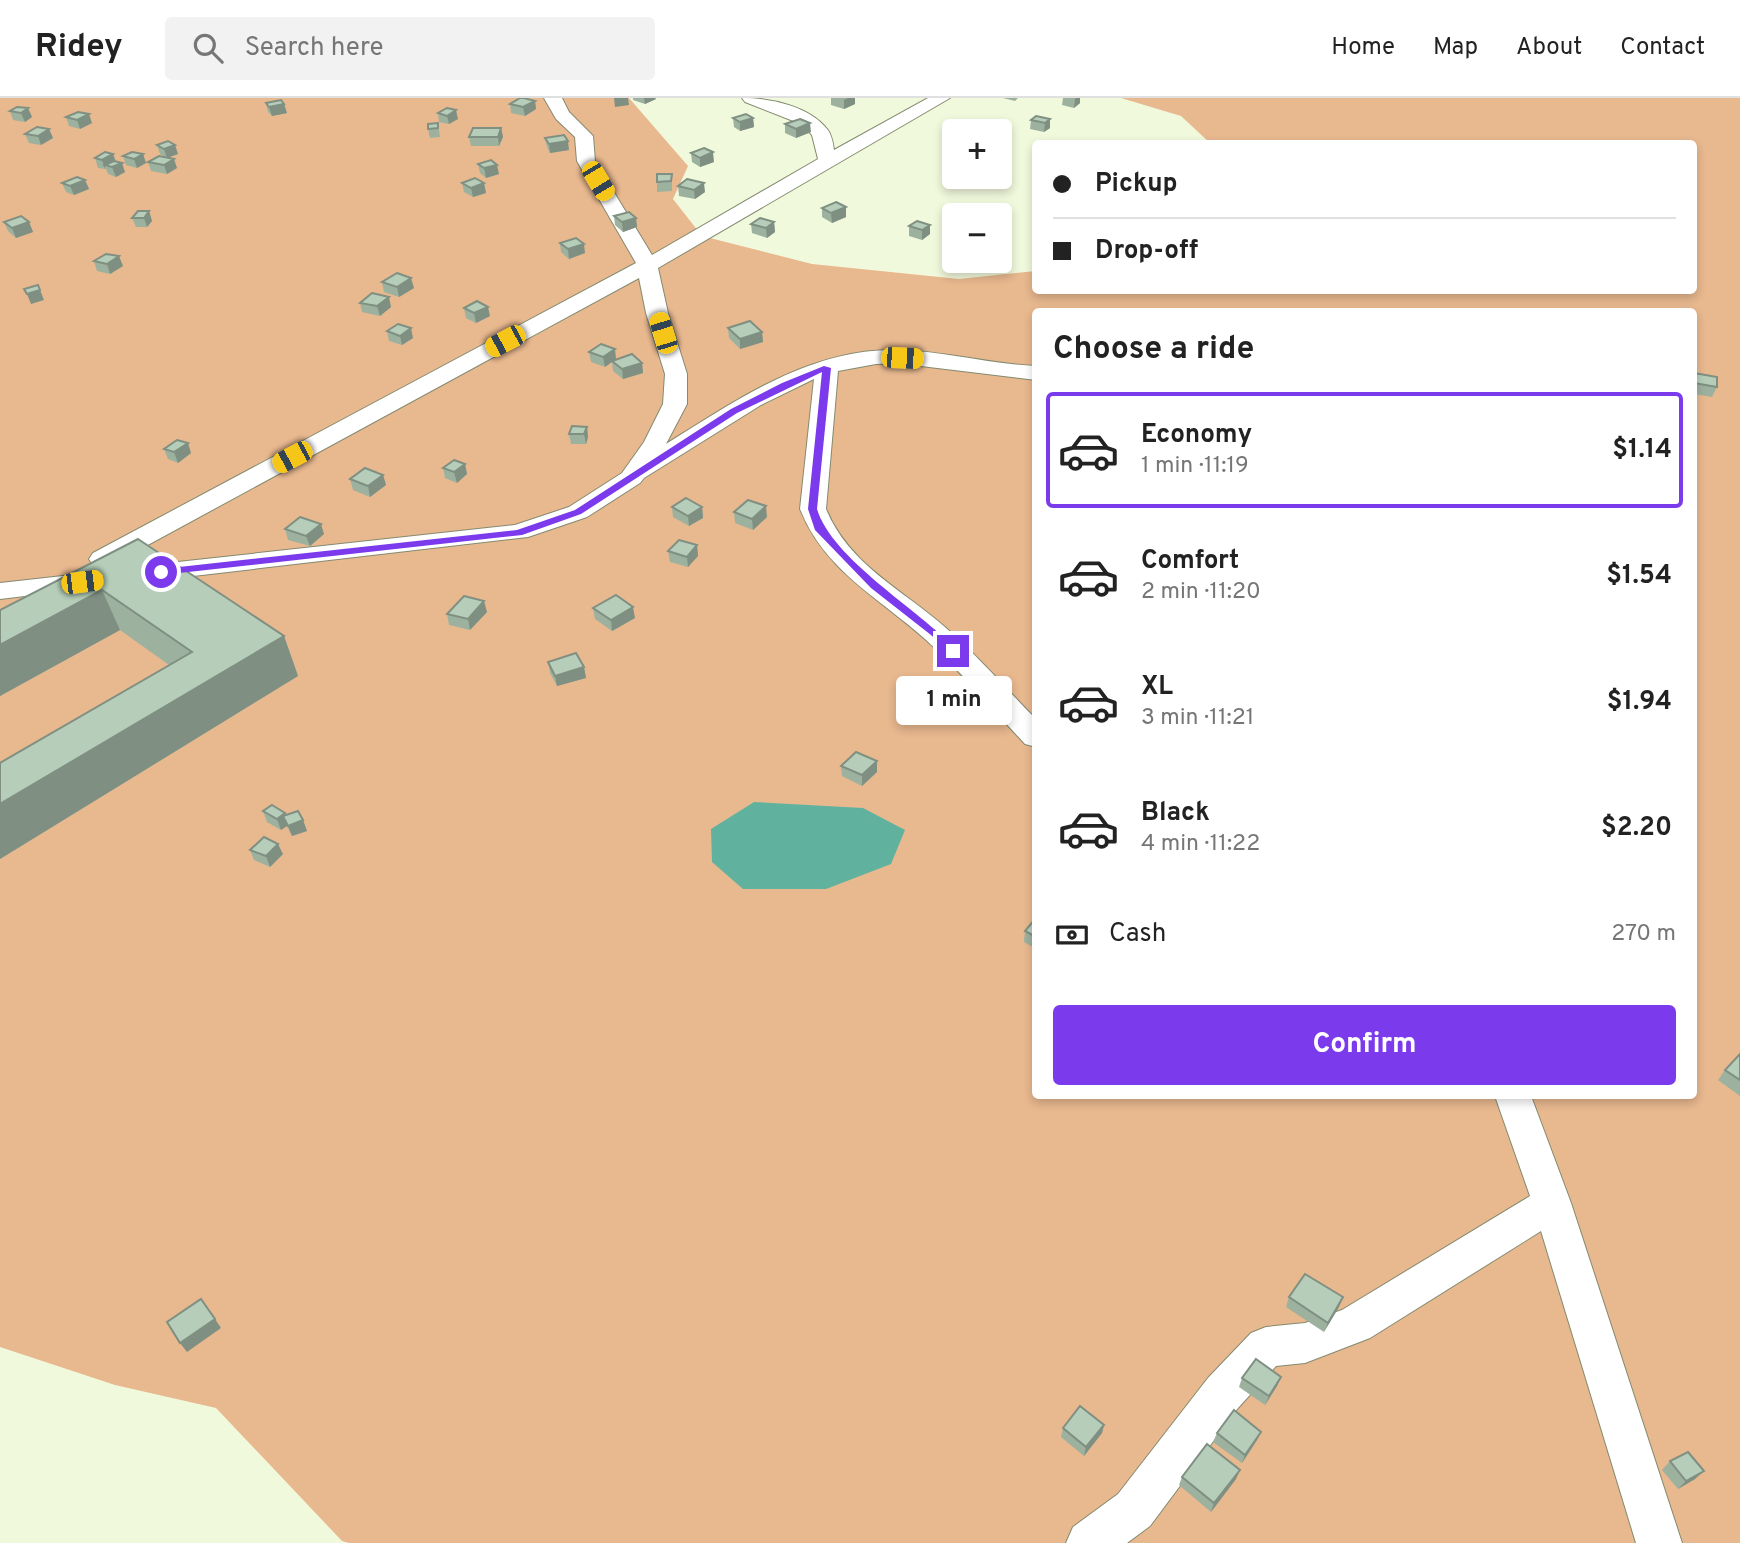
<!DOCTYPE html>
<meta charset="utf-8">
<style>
body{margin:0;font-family:Overpass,sans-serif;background:#f2f2f2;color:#222;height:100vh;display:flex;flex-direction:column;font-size:26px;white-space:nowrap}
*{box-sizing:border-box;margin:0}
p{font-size:23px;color:#767676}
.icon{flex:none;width:38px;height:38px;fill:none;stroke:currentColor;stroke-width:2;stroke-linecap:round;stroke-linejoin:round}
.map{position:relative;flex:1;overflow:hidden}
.side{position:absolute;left:1032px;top:210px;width:665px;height:791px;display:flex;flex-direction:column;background:#fff;border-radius:7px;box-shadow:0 4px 10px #0003}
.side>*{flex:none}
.hud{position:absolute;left:1032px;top:42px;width:665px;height:154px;border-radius:7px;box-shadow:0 4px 10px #0003;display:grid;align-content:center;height:154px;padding:0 21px;background:#fff}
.tools{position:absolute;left:942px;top:21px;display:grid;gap:14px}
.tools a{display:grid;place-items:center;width:70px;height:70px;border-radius:7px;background:#fff;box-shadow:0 4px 10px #0003;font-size:35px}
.end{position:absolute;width:32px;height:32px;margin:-16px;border:9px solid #7c3aed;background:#fff;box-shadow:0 0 0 4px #fff}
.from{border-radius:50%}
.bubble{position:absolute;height:49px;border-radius:7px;background:#fff;box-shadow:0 4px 10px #0003;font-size:23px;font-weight:700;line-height:49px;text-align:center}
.car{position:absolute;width:21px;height:42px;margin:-21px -10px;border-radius:9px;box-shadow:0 0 5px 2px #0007;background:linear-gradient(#f5c518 24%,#345 0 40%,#f5c518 0 76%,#345 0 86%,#f5c518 0)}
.hud b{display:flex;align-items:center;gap:24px;height:66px;font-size:26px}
.hud b+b{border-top:2px solid #e0e0e0}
.hud i{width:18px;height:18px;background:#222}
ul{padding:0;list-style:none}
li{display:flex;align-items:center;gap:21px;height:116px;margin:0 14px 10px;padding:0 7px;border:4px solid transparent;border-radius:7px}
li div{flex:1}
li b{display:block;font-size:26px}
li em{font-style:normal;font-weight:700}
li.on{border-color:#7c3aed}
li>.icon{width:63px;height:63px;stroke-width:1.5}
h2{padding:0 21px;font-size:32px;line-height:84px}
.pay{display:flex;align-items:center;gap:18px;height:77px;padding:0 21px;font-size:26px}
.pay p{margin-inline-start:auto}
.button{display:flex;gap:14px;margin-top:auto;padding:14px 21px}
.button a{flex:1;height:80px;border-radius:7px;background:#7c3aed;color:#fff;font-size:28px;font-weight:700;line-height:80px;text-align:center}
header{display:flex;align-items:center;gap:42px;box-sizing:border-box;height:98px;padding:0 35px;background:#fff;border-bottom:2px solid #e0e0e0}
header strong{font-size:33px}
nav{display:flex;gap:38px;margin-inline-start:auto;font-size:24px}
.search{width:490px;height:63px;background:#f2f2f2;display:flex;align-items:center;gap:18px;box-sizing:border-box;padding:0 24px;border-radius:7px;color:#767676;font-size:26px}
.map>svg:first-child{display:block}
.green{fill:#e8b88f;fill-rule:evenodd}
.water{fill:#60b29f}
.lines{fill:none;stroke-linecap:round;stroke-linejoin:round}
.street-casing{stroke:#838a6f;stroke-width:2}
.street{fill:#fff;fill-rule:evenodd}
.wall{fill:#9db19f}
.shaded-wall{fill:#7f9082}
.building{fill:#b6ceb9;stroke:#7f9082;stroke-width:2}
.route{fill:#7c3aed}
</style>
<header>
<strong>Ridey</strong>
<div class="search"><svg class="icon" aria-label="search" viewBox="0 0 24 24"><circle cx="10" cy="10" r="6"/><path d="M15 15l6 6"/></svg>Search here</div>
<nav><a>Home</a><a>Map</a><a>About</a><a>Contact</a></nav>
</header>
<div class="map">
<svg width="1740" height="1445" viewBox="0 0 1740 1445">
<rect width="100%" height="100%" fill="#f1f9dc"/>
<path class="green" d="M0,0h629l59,68 -15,33 29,37 110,28 147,15 77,-8v19h658v-146l-484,-1 -29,-27 -60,-18h619v1445h-1391l-7,-2 -126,-133 -101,-23 -115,-38zM1036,214h658v784h-658z"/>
<polygon class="water" points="754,704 863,710 905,732 891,766 826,791 743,791 712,764 711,731"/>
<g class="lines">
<defs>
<g id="street">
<path d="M544,0h18l7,14 24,24 2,25 57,94 166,-96 -6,-24 -11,-11 -56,-22 -3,-4c28,0 67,8 85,31 5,6 6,14 7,21l94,-52h22l-292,170 10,45 19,61v30l-21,40c70,-44 145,-96 231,-94 47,1 92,14 139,16v14l-140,-17 -20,1 -38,7 -12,138c23,56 76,80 120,119 32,28 60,61 90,91v28l-11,-3c-33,-35 -64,-73 -100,-105 -47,-42 -101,-69 -125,-130l14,-130 -53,26 -117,73 -4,5 -53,34 -59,20 -387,45 -9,-2 -4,-6 4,-6 9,-2 374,-41 54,-18 53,-34 22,-31 19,-38 2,-30 -19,-61 -7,-35 -528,287 -9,2 -9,-2 -4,-6 4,-6 543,-290 -59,-102 -2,-24 -19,-18z"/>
<polygon points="90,475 99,477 103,483 99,489 0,501 0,485"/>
<polygon points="1495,998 1531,998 1571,1105 1682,1445 1636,1445 1541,1133 1370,1240 1305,1265 1276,1268 1238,1310 1150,1428 1127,1445 1066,1445 1073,1429 1118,1396 1208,1280 1251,1235 1266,1229 1305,1225 1342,1212 1530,1098"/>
</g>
</defs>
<use href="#street" class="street-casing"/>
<use href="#street" class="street"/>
</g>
<g class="wall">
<polygon points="633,0 655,0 656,1 645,6 633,2"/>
<polygon points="831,0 855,0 855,6 844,11 831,7"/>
<polygon points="1003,0 1018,0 1015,3"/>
<polygon points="1063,0 1080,0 1080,5 1074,10 1062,7"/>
<polygon points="535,3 536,11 525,18 511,15 510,6"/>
<polygon points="266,5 284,6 287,15 272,18 268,14"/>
<polygon points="28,10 32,19 25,24 13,22 10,13"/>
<polygon points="438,15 458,21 449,26 439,24"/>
<polygon points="66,19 92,25 80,31 69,28"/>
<polygon points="733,20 753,20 754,29 740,33 734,29"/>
<polygon points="1050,21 1050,30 1044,34 1030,31 1031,22"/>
<polygon points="438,25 440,39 430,40 428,31"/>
<polygon points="990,25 1008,38 1001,44 999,44 999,33 983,33 983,31"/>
<polygon points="785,26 811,34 796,40 785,35"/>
<polygon points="501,30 503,39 499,48 471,48 469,39"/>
<polygon points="49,31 53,40 41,47 29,45 25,36"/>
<polygon points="545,40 569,52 550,55 547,49"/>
<polygon points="157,47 175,47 178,56 167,60 160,56"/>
<polygon points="691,55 714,64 700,69 692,64"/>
<polygon points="113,56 116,63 125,74 116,79 108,76 106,71 98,70 95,60"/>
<polygon points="143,56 146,65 137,70 126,67 123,58"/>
<polygon points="148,64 177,70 167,76 151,73"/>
<polygon points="478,66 499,76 486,80 480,75"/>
<polygon points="672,76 672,93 657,94 657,84"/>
<polygon points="85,82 89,91 74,97 66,94 62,85"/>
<polygon points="462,85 484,85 486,95 473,99 464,94"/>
<polygon points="678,88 705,94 695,101 679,98"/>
<polygon points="822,110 846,119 832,125 822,119"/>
<polygon points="149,113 152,123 147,129 136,129 132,120"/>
<polygon points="614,118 636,120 637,129 623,134 615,127"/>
<polygon points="4,124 29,124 33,134 16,140 8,133"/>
<polygon points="774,124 775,134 767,140 752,135 751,126"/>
<polygon points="930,127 930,136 922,142 909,138 909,128"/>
<polygon points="560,145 585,155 569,161 561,154"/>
<polygon points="94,163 123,168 110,176 97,173"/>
<polygon points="382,184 414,190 399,199 384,194"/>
<polygon points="360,205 391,209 380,218 362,214"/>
<polygon points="464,210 490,218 476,225 466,220"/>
<polygon points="728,230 762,234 763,244 740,251 729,240"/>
<polygon points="387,233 413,240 402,247 389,243"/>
<polygon points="589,254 616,262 642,265 643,275 623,281 613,273 612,264 605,269 591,264"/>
<polygon points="1694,275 1717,289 1712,299 1694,296"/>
<polygon points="587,329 588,339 586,346 571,346 569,336"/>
<polygon points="164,351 191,355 178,365 168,361"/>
<polygon points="465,366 467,376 457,385 445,380 443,370"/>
<polygon points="383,377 386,387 370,399 353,392 350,381"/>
<polygon points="672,409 702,409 703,420 689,428 673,419"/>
<polygon points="734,414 767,419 753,432 735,425"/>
<polygon points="285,431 324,436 310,448 288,442"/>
<polygon points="138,441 284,538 298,578 0,761 0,665 169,567 120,532 0,598 0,512"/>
<polygon points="697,447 698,458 688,469 670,464 668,453"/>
<polygon points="593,510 635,520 612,533 595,521"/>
<polygon points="487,514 470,532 449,527 447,516"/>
<polygon points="548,564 584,569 586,580 557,588 550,575"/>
<polygon points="877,663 877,674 862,688 842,678 841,668"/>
<polygon points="263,713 285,715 286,717 303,722 307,733 292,738 287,728 281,732 267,724"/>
<polygon points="250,752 283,756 270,769 254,762"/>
<polygon points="1036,820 1036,851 1024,844 1025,833"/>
<polygon points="1740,956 1740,998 1718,982 1725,972"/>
<polygon points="1289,1199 1343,1199 1324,1234 1286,1209"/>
<polygon points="1281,1279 1277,1288 1265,1307 1239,1289 1242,1280"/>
<polygon points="1104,1327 1102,1335 1084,1358 1061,1339 1063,1330"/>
<polygon points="1261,1334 1257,1342 1242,1365 1213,1344 1217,1335"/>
<polygon points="1670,1363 1695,1381 1678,1391 1662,1372"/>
<polygon points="1182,1379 1236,1381 1211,1414 1179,1387"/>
</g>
<g class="shaded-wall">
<polygon points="614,0 628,0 629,7 615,9"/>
<polygon points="644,0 655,0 656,1 645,6"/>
<polygon points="848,0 855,0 855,6 844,11 844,2"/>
<polygon points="1076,0 1080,0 1080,5 1074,10 1075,1"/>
<polygon points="535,3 536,11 525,18 523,9"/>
<polygon points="284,6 287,15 272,18 269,9"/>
<polygon points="28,10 32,19 25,24 21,15"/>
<polygon points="456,12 458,21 449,26 447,18"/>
<polygon points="89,16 92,25 80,31 77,22"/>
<polygon points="753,20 754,29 740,33 740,24"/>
<polygon points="1050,21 1050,30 1044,34 1045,25"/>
<polygon points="810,25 811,34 796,40 796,31"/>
<polygon points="1008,29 1008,38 1001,44 1001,35"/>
<polygon points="501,30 503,39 499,48 498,39"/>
<polygon points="49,31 53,40 41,47 38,38"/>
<polygon points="568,43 569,52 550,55 549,46"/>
<polygon points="175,47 178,56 167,60 164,51"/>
<polygon points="713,54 714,64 700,69 700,60"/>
<polygon points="113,56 116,65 105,67 105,71 102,62"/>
<polygon points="143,56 146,65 137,70 134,61"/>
<polygon points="174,61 177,70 167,76 164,67"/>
<polygon points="122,65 125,74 116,79 112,69"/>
<polygon points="497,67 499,76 486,80 484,70"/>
<polygon points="85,82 89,91 74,97 70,88"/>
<polygon points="484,85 486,95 473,99 471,90"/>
<polygon points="704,85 705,94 695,101 694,92"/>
<polygon points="846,109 846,119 832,125 831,115"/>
<polygon points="149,113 152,123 147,129 144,120"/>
<polygon points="636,120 637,129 623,134 622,124"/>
<polygon points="29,124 33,134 16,140 12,130"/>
<polygon points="774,124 775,134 767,140 766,130"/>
<polygon points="930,127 930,136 922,142 922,132"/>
<polygon points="584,146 585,155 569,161 568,151"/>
<polygon points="119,158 123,168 110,176 107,166"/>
<polygon points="411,180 414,190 399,199 397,189"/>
<polygon points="40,192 44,202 31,206 27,196"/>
<polygon points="389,199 391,209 380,218 377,208"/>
<polygon points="488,209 490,218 476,225 474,215"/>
<polygon points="411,230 413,240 402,247 400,238"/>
<polygon points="762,234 763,244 740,251 740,241"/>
<polygon points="615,251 616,261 605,269 603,259"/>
<polygon points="642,265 643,275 623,281 622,271"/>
<polygon points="587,329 588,339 586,346 584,336"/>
<polygon points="188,345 191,355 178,365 174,354"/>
<polygon points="465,366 467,376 457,385 454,374"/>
<polygon points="383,377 386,387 370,399 368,388"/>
<polygon points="766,408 767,419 753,432 752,421"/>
<polygon points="702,409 703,420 689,428 688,418"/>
<polygon points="321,426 324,436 310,448 306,438"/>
<polygon points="697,447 698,458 688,469 687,459"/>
<polygon points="102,492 120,532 0,598 0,547"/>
<polygon points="484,503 487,514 470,532 468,521"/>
<polygon points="633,509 635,520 612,533 611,522"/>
<polygon points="284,538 298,578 0,761 0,706"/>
<polygon points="584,569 586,580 557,588 555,578"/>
<polygon points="877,663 877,674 862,688 862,677"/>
<polygon points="285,715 290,726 283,718 287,728 281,732 277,721"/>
<polygon points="303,722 307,733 292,738 288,728"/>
<polygon points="278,746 283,756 270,769 266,758"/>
<polygon points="1343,1199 1339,1209 1324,1234 1328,1225"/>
<polygon points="215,1221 221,1230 187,1254 180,1245"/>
<polygon points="1281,1279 1277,1288 1265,1307 1269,1298"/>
<polygon points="1104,1327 1102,1335 1084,1358 1086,1349"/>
<polygon points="1261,1334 1257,1342 1242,1365 1245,1357"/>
<polygon points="1240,1372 1236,1381 1211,1414 1214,1405"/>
<polygon points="1704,1373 1695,1381 1678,1391 1686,1383"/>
</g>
<g class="building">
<polygon points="520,0 524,0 535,3 523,9 510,6"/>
<polygon points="281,2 284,6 269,9 266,5"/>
<polygon points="17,9 28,10 21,15 10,13"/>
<polygon points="447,10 456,12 447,18 438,15"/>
<polygon points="78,14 89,16 77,22 66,19"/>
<polygon points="746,16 753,20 740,24 733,20"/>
<polygon points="1036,18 1050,21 1045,25 1031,22"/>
<polygon points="800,21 810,25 796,31 785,26"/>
<polygon points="438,25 438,30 428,31 428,26"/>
<polygon points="990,25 1008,29 1001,35 999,35 999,33 992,33 983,31"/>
<polygon points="37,29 49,31 38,38 25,36"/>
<polygon points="473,30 501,30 498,39 469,39"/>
<polygon points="564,37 568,43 549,46 545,40"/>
<polygon points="168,43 175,47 164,51 157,47"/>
<polygon points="704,50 713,54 700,60 691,55"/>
<polygon points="105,54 113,56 102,62 95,60"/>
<polygon points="132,54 143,56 134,61 123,58"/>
<polygon points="159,58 174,61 164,67 148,64"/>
<polygon points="491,62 497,67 484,70 478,66"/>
<polygon points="114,63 122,65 112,69 105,67"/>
<polygon points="657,76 672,76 671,83 657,84"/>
<polygon points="77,79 85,82 70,88 62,85"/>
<polygon points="475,80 484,85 471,90 462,85"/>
<polygon points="687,81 704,85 694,92 678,88"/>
<polygon points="836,104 846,109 831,115 822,110"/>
<polygon points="138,113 149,113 144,120 132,120"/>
<polygon points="629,114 636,120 622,124 614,118"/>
<polygon points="21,118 29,124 12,130 4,124"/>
<polygon points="760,120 774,124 766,130 751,126"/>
<polygon points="917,123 930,127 922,132 909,128"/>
<polygon points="576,140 584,146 568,151 560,145"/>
<polygon points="106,156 119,158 107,166 94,163"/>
<polygon points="397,175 411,180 397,189 382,184"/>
<polygon points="38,187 40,192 27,196 24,191"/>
<polygon points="372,195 389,199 377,208 360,205"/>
<polygon points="477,203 488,209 474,215 464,210"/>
<polygon points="750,223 762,234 740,241 728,230"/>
<polygon points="398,226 411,230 400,238 387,233"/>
<polygon points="601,246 615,251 603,259 589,254"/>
<polygon points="632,256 642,265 622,271 612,263"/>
<polygon points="1694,275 1717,279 1717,289 1694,285"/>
<polygon points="572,328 587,329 584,336 569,336"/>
<polygon points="177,342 188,345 174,354 164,351"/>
<polygon points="454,362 465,366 454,374 443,370"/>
<polygon points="365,370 383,377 368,388 350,381"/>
<polygon points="686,400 702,409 688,418 672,409"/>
<polygon points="748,402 766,408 752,421 734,414"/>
<polygon points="300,419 321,426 306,438 285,431"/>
<polygon points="138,441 284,538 0,706 0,665 192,554 102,492 0,547 0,512"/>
<polygon points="679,442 697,447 687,459 668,453"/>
<polygon points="616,497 633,509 611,522 593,510"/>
<polygon points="464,498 484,503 468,521 447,516"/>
<polygon points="576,555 584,569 555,578 548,564"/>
<polygon points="856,654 877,663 862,677 841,668"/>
<polygon points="272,707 285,715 277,721 263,713"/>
<polygon points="298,713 303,722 288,728 283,718"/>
<polygon points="264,739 278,746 266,758 250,752"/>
<polygon points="1036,820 1036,839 1025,833"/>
<polygon points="1740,956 1740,982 1725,972"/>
<polygon points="1305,1176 1343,1199 1328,1225 1289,1199"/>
<polygon points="201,1201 215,1221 180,1245 167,1224"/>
<polygon points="1256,1261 1281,1279 1269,1298 1242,1280"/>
<polygon points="1080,1308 1104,1327 1086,1349 1063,1330"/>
<polygon points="1234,1312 1261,1334 1245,1357 1217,1335"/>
<polygon points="1207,1346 1240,1372 1214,1405 1182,1379"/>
<polygon points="1688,1354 1704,1373 1686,1383 1670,1363"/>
</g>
<path class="route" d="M824,268l7,2 -14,141c15,50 102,101 139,140v4h-7l-18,-18 -60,-47 -56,-58 -7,-21 14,-137 -85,41 -156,101 -59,21 -361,40 -5,-3 5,-3 356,-39 58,-20 156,-101 51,-26z"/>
</svg>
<div class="tools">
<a>+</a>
<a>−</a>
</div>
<i class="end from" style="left:161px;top:474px"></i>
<i class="end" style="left:953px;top:553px"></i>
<div class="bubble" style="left:896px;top:578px;width:116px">1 min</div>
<i class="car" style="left:598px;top:83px;rotate:149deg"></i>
<i class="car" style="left:663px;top:235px;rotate:343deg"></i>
<i class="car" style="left:505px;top:243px;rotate:242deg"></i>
<i class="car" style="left:902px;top:260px;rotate:92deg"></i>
<i class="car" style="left:292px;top:359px;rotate:242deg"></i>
<i class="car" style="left:82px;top:484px;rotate:83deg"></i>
<div class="hud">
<b><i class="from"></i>Pickup</b>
<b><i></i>Drop-off</b>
</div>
<section class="side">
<h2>Choose a ride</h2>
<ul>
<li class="on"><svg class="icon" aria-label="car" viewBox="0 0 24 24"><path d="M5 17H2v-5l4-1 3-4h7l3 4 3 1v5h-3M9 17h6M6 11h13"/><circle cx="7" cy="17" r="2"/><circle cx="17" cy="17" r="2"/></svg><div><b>Economy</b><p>1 min · 11:19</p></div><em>$1.14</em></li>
<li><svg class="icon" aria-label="car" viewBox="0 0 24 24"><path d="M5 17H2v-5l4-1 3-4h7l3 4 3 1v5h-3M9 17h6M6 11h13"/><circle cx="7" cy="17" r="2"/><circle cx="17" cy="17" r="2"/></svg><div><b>Comfort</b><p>2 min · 11:20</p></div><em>$1.54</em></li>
<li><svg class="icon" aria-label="car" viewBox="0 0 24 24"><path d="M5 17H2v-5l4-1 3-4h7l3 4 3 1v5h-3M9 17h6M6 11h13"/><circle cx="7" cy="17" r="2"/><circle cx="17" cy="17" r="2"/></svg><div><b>XL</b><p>3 min · 11:21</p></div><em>$1.94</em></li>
<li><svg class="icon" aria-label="car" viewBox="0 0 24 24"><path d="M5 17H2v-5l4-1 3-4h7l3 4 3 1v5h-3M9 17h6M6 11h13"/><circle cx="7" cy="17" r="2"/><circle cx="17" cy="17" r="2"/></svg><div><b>Black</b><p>4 min · 11:22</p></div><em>$2.20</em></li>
</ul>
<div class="pay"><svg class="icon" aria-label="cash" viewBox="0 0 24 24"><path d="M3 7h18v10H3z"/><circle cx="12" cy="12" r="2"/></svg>Cash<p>270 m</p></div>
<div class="button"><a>Confirm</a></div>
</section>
</div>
